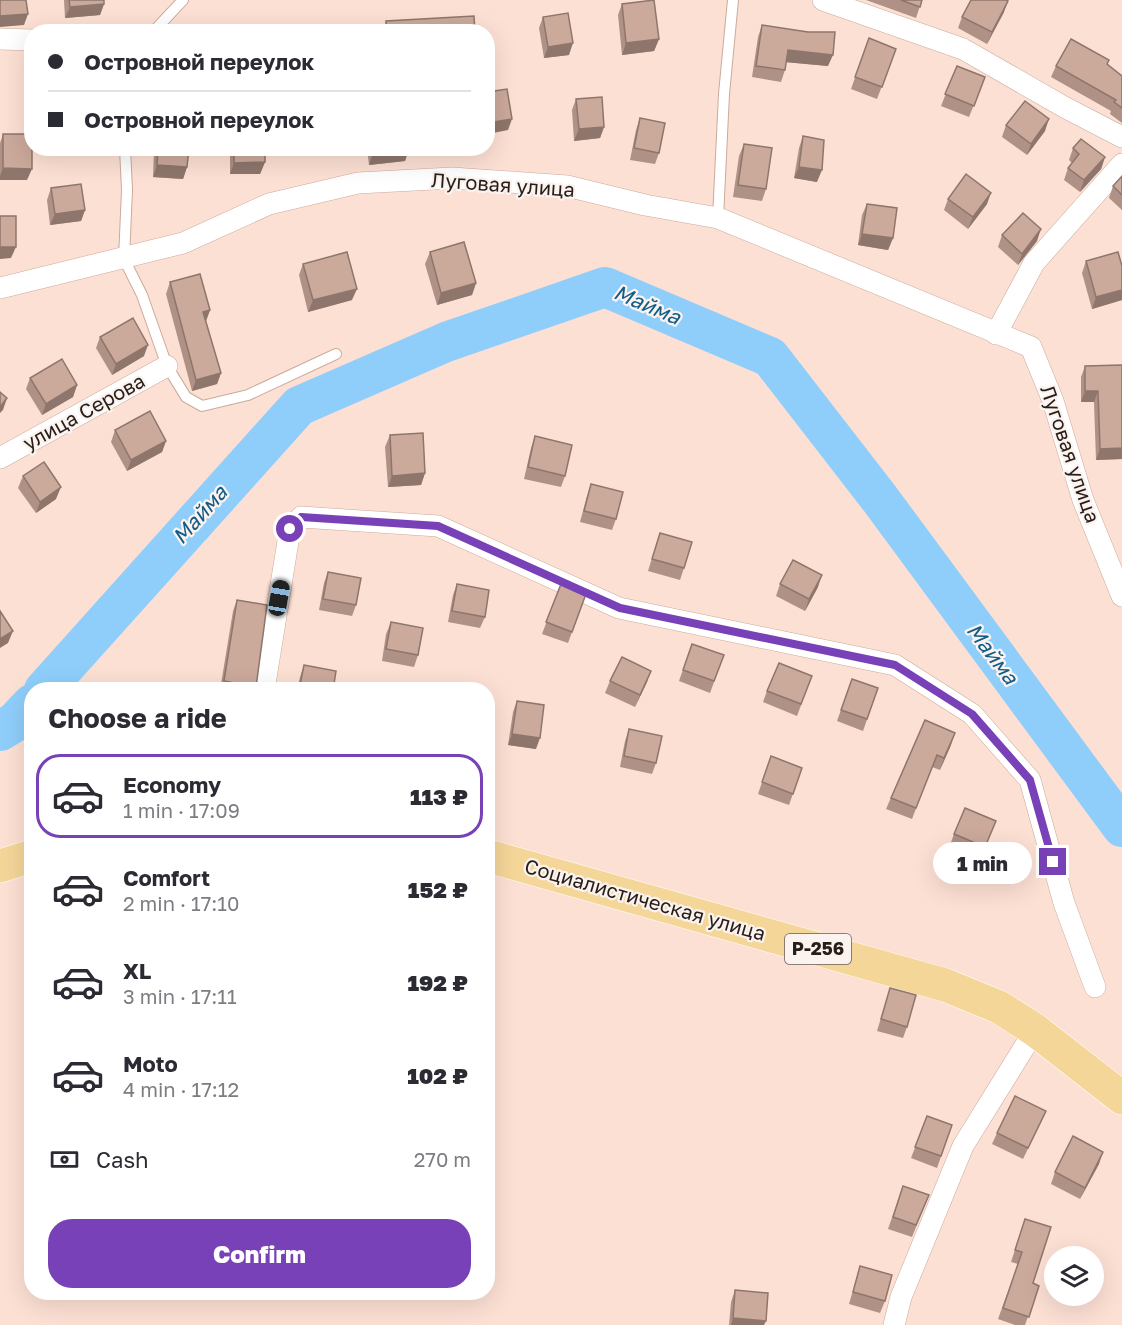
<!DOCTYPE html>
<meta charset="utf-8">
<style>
body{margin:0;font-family:"Golos Text",sans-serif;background:#f7f7f7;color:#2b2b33;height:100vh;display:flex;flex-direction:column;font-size:22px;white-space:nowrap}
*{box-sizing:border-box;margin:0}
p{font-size:20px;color:#7c7c81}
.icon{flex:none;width:33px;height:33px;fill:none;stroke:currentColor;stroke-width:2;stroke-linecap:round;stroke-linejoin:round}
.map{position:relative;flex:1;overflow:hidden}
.side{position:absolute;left:24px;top:682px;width:471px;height:618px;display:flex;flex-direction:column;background:#fff;border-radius:24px;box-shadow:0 6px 24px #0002}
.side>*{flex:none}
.guide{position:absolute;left:24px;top:24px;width:471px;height:132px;border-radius:24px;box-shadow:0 6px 24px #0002;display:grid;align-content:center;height:132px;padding:0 24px;background:#fff}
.controls{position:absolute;left:1044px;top:1246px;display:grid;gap:12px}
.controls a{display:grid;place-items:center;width:60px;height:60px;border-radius:50%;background:#fff;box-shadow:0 6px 24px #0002;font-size:30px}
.end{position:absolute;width:27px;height:27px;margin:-14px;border:8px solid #7841b8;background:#fff;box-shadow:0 0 0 3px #fff}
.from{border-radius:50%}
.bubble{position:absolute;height:42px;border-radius:21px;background:#fff;box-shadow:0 6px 24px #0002;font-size:20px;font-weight:800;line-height:42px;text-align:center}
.car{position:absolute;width:18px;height:36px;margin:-18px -9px;border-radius:8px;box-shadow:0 0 4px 2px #0007;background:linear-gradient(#222 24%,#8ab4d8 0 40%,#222 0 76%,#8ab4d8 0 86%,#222 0)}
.guide b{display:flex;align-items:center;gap:21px;height:57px;font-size:22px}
.guide b+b{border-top:2px solid #e1e1e2}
.guide i{width:15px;height:15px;background:#2b2b33}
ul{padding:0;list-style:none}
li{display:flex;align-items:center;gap:18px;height:84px;margin:0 12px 9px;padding:0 12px;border:3px solid transparent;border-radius:24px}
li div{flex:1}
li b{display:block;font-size:22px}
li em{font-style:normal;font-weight:800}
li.active{border-color:#7841b8}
li>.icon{width:54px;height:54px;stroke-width:1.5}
h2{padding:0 24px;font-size:27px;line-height:72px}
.pay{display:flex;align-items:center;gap:15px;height:66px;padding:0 24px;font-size:22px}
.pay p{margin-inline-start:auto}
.primary-button{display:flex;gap:12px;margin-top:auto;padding:12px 24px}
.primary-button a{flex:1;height:69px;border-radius:24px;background:#7841b8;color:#fff;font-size:24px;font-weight:800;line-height:69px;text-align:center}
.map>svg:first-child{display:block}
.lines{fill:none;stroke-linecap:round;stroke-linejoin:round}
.river{stroke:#8fcefb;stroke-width:40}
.service-casing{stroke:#cbaa9b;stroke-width:12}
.minor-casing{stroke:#cbaa9b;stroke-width:22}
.primary-casing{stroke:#fff;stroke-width:34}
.service{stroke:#fff;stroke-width:10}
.minor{stroke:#fff;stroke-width:21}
.primary{stroke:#f5d699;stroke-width:33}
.wall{fill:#af9185}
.shaded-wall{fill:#8e766c}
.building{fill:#cba99b;stroke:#8e766c;stroke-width:1.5}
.route{stroke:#7841b8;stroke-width:8}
.labels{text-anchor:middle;stroke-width:4.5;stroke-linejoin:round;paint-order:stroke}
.shield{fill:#faf3f0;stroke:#685d58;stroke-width:1.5}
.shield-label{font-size:18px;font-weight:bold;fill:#291d17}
.street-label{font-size:20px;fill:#291d17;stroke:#faf3f0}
.water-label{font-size:21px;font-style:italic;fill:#125c86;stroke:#faf3f0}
</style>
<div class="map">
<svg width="1122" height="1325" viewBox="0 0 1122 1325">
<rect width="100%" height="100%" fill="#fde0d4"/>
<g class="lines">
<g class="river">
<polyline points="44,690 299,406 446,342 605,287 770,357 880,499 1122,827"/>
<polyline points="0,731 15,722 32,704"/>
</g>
<defs>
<g id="service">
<polyline points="153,32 183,0"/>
<polyline points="125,148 127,190 124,259 142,295 167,366 186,397 202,406 248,395 336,354"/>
<polyline points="718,218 724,94 733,0"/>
</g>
<g id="minor">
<polyline points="823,0 963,49 1066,108 1122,137"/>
<polyline points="0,39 32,40"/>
<polyline points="0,288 183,243 269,204 358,183 452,178 567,186 645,205 718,218 1031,347 1053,401 1083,500 1122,596"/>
<polyline points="996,334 1034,263 1122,164"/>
<polyline points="0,458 167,366"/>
<polyline points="264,690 290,529 301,517 438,526 619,608 895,665 972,714 1030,780 1064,903 1095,987"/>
<polyline points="894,1325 901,1297 963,1146 1035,1030"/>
</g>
<g id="primary">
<polyline points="488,856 945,985 999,1007 1035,1030 1122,1098"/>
<polyline points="0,866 32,856"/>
</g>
</defs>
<use href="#service" class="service-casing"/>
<use href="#minor" class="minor-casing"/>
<use href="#primary" class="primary-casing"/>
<use href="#service" class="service"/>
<use href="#minor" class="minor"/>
<use href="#primary" class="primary"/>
</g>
<g class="wall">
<polygon points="64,0 104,0 104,4 100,15 65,18"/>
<polygon points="866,0 922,0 916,18"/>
<polygon points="622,4 659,39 654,51 622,55 618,15"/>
<polygon points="1004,12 987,44 958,28 962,17"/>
<polygon points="543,17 569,55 544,58 539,28"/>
<polygon points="386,21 475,32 383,32"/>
<polygon points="762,25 808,32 828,66 786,62 785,70 781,82 752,77 758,37"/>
<polygon points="869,38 896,49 877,99 851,89"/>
<polygon points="1107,65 1122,76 1122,123 1110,114 1111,111 1051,77 1056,66"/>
<polygon points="957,66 985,77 969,117 941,106"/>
<polygon points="576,99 604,127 600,138 574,141 572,110"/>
<polygon points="640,118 659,153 655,164 630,160 636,130"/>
<polygon points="1006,125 1045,131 1027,155 1002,137"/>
<polygon points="3,134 27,180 0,180 0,143"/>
<polygon points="803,136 817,182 794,178 799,148"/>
<polygon points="744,144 766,189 762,201 733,197 739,156"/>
<polygon points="156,148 189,148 187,167 183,179 153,177 154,151"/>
<polygon points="265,148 265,162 260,174 230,174 230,149"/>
<polygon points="367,148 409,148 405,161 369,165"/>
<polygon points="1073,148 1105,157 1101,169 1080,192 1064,180 1068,168 1072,163 1069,160"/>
<polygon points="1122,176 1122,210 1109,198 1113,186"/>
<polygon points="51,188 85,210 81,221 50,225 47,200"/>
<polygon points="948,199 987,204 968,229 944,210"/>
<polygon points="867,204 893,238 888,250 858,245 862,215"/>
<polygon points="1002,235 1037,241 1018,265 998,247"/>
<polygon points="430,252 476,283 472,295 437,305 425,264"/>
<polygon points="1086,261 1122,266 1122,300 1092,309 1082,273"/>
<polygon points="303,264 352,300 308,312 299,275"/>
<polygon points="170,282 210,310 206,321 221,373 217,384 192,391 166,294"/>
<polygon points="100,337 144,356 112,375 96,348"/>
<polygon points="1122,365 1122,459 1096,460 1094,402 1081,402 1081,377 1085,366"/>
<polygon points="30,378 77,385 73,397 42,415 26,389"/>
<polygon points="115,430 166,441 162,452 127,471 111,442"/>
<polygon points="390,435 425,473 421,485 388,487 385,447"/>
<polygon points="535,436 565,476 561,487 524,479 531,448"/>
<polygon points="23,476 56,499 36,513 18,488"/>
<polygon points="591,484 616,519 612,530 580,522 587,496"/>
<polygon points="660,533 684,568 680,580 648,571"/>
<polygon points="328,572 356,605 352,616 319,610 324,583"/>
<polygon points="457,584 485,617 480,628 448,622 453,595"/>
<polygon points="561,584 586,594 568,643 542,634"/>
<polygon points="780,584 818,587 805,611 776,596"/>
<polygon points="237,600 256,687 255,690 220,690 233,611"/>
<polygon points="391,622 418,655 414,667 382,661 386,634"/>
<polygon points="692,644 724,655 710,693 679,681"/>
<polygon points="304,665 333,690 297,690 300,677"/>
<polygon points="812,676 797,716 763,702 767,691"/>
<polygon points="852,679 878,688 863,731 837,721"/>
<polygon points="610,681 647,682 635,707 605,693"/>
<polygon points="517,701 536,749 508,745 513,712"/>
<polygon points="925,720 951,745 940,770 932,767 912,819 886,809"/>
<polygon points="629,729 656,763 652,774 620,767 625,741"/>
<polygon points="771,756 802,768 789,805 758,794"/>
<polygon points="996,821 980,858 950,845 954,834"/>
<polygon points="890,988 907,1027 903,1038 877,1031"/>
<polygon points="1046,1111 1041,1122 1023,1159 992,1144 997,1133"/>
<polygon points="927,1116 952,1125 937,1168 911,1158"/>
<polygon points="1099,1164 1080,1199 1051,1184 1055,1172"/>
<polygon points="903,1186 929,1195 912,1237 888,1229"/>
<polygon points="1025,1219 1033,1283 1039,1286 1025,1325 1015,1325 998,1319 1018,1264 1011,1262"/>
<polygon points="860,1266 885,1301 880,1313 849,1304"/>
<polygon points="735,1290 764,1325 729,1325 731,1302"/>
</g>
<g class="shaded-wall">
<polygon points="1008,1 1004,12 987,44 992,32"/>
<polygon points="104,4 100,15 65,18 70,7"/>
<polygon points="28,14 24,25 0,27 0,16"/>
<polygon points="659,39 654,51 622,55 626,43"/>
<polygon points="573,43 569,55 544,58 548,47"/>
<polygon points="788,50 833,55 828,66 784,62"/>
<polygon points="512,119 508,130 488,134 488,123"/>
<polygon points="1049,119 1045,131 1027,155 1031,144"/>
<polygon points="604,127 600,138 574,141 579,129"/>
<polygon points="409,149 405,161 369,165 373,153"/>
<polygon points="1105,157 1101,169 1080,192 1084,180"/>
<polygon points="265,162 260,174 230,174 234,163"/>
<polygon points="157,165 187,167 183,179 153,177"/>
<polygon points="799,167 822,170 817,182 794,178"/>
<polygon points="3,168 32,169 27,180 0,180 0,176"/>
<polygon points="991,193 987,204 968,229 973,217"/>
<polygon points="85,210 81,221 50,225 55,214"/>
<polygon points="1041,229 1037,241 1018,265 1022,254"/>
<polygon points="862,234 893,238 888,250 858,245"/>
<polygon points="0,247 16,247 11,258 0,259"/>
<polygon points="476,283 472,295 437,305 441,293"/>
<polygon points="357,289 352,300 308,312 313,300"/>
<polygon points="1122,290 1122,300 1092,309 1096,297"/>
<polygon points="210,310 206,321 203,312"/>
<polygon points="148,345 144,356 112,375 116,364"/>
<polygon points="221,373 217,384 192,391 196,380"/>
<polygon points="77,385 73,397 42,415 46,404"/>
<polygon points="1085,391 1098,391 1094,402 1081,402"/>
<polygon points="7,398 3,410 0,413 0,407"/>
<polygon points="166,441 162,452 127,471 131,460"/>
<polygon points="1122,448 1122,459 1096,460 1100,449"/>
<polygon points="425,473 421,485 388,487 392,476"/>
<polygon points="61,487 56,499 36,513 40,502"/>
<polygon points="822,575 818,587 805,611 809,599"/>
<polygon points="13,631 8,643 0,648 0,639"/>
<polygon points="651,671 647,682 635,707 640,695"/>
<polygon points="955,733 951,745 940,770 944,758"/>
<polygon points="512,734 540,738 536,749 508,745"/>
<polygon points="1103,1152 1099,1164 1080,1199 1085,1188"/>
<polygon points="733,1318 766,1321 764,1325 731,1325"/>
</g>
<g class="building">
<polygon points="0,0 26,0 28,14 0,16"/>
<polygon points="69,0 104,0 104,4 70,7"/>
<polygon points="654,0 659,39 626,43 622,4"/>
<polygon points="901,0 922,0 920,7"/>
<polygon points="971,0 1006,0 1008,1 992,32 962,17"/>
<polygon points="568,13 573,43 548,47 543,17"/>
<polygon points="474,16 475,32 387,32 386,21"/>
<polygon points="762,25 808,32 835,32 833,55 788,50 785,70 756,66"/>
<polygon points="350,28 350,32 326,32"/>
<polygon points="869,38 896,49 882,87 855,77"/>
<polygon points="1071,39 1109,60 1107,64 1122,76 1122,108 1114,102 1116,100 1056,66"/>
<polygon points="957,66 985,77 974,106 945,94"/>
<polygon points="507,89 512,119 488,123 488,92"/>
<polygon points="602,97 604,127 579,129 576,99"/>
<polygon points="1025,101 1049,119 1031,144 1006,125"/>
<polygon points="640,118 665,123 659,153 634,148"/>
<polygon points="3,134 32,134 32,169 3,168"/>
<polygon points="803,136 824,140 822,170 799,167"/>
<polygon points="1081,139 1105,157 1084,180 1068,168 1079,154 1073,148"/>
<polygon points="744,144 772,148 766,189 738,185"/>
<polygon points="158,148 189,148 187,167 157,165"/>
<polygon points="234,148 265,148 265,162 234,163"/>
<polygon points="372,148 409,148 409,149 373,153"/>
<polygon points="966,174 991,193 973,217 948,199"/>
<polygon points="1122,176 1122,195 1113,186"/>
<polygon points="81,184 85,210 55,214 51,188"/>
<polygon points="867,204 897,208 893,238 862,234"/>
<polygon points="1023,213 1041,229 1022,254 1002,235"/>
<rect x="0" y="216" width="16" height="31"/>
<polygon points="464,242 476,283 441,293 430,252"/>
<polygon points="347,252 357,289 313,300 303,264"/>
<polygon points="1118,252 1122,266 1122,290 1096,297 1086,261"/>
<polygon points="200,274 210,310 203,312 221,373 196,380 170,282"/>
<polygon points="133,318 148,345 116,364 100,337"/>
<polygon points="62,359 77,385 46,404 30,378"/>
<polygon points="1122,365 1122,448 1100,449 1098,391 1085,391 1085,366"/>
<polygon points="0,392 7,398 0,407"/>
<polygon points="150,411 166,441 131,460 115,430"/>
<polygon points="423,433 425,473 392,476 390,435"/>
<polygon points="535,436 572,445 565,476 528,467"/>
<polygon points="44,462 61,487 40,502 23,476"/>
<polygon points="591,484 623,492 616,519 584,511"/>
<polygon points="660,533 692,542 684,568 652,559"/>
<polygon points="793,560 822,575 809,599 780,584"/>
<polygon points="328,572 361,578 356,605 323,599"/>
<polygon points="457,584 489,590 485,617 452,611"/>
<polygon points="561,584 586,594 572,632 546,622"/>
<polygon points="237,600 267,605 256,687 224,681"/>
<polygon points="0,611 13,631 0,639"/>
<polygon points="391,622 423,628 418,655 386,649"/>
<polygon points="692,644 724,655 714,681 683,670"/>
<polygon points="622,657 651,671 640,695 610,681"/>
<polygon points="779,663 812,676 801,704 767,691"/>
<polygon points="304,665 336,671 333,690 299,690"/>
<polygon points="852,679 878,688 867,719 841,710"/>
<polygon points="517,701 544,705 540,738 512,734"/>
<polygon points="925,720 955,733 944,758 937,755 916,808 891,798"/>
<polygon points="629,729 662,736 656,763 624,756"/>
<polygon points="771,756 802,768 793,794 762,782"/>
<polygon points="965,808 996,821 985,847 954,834"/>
<polygon points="890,988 916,995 907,1027 881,1019"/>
<polygon points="1015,1096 1046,1111 1028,1148 997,1133"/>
<polygon points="927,1116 952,1125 941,1156 915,1147"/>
<polygon points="1073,1136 1103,1152 1085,1188 1055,1172"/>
<polygon points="903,1186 929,1195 916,1225 893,1217"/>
<polygon points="1025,1219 1051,1227 1033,1283 1039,1286 1029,1317 1003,1308 1022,1252 1015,1250"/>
<polygon points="860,1266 892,1275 885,1301 853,1292"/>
<polygon points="735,1290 768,1293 766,1321 733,1318"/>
</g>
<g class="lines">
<polyline class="route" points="290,529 301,517 438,526 620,608 895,665 972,714 1030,780 1053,862"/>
</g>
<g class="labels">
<rect class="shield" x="785" y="934" width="66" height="30" rx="4.5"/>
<g class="shield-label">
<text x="818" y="955">Р-256</text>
</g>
<g class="street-label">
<text transform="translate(503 185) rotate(4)" y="7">Луговая улица</text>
<text transform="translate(84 412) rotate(-29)" y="7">улица Серова</text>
<text transform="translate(1070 454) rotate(71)" y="7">Луговая улица</text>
<text transform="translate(645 900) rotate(16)" y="7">Социалистическая улица</text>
</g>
<g class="water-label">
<text transform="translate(647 305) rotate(23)" y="7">Майма</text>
<text transform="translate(200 515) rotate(-48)" y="7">Майма</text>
<text transform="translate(992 654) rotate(53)" y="7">Майма</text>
</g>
</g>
</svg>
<div class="controls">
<a><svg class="icon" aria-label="layers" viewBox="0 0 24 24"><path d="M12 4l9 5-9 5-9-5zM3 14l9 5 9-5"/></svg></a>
</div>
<i class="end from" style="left:290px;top:529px"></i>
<i class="end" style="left:1053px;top:862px"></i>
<div class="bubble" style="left:933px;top:842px;width:99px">1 min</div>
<i class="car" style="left:279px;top:598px;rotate:10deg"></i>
<div class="guide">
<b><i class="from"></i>Островной переулок</b>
<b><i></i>Островной переулок</b>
</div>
<section class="side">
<h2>Choose a ride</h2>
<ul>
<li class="active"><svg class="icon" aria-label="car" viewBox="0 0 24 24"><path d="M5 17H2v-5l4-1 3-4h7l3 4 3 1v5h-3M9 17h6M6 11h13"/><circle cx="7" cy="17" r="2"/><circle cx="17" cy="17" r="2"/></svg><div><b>Economy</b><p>1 min · 17:09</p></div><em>113 ₽</em></li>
<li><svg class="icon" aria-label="car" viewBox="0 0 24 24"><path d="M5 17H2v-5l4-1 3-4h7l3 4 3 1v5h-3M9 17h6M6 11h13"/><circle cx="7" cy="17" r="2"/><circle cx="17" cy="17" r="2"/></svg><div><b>Comfort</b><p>2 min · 17:10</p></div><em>152 ₽</em></li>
<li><svg class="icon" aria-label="car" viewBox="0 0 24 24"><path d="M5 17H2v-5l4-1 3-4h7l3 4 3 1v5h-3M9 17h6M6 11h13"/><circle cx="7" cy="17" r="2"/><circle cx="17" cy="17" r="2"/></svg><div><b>XL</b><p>3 min · 17:11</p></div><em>192 ₽</em></li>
<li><svg class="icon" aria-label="car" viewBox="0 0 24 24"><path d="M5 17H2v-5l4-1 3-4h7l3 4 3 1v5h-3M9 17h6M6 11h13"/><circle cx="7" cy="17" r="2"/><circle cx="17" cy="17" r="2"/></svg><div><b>Moto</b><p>4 min · 17:12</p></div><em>102 ₽</em></li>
</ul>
<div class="pay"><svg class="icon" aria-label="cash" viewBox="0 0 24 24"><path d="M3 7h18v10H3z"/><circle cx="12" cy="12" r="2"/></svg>Cash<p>270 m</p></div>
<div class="primary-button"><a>Confirm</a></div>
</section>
</div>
